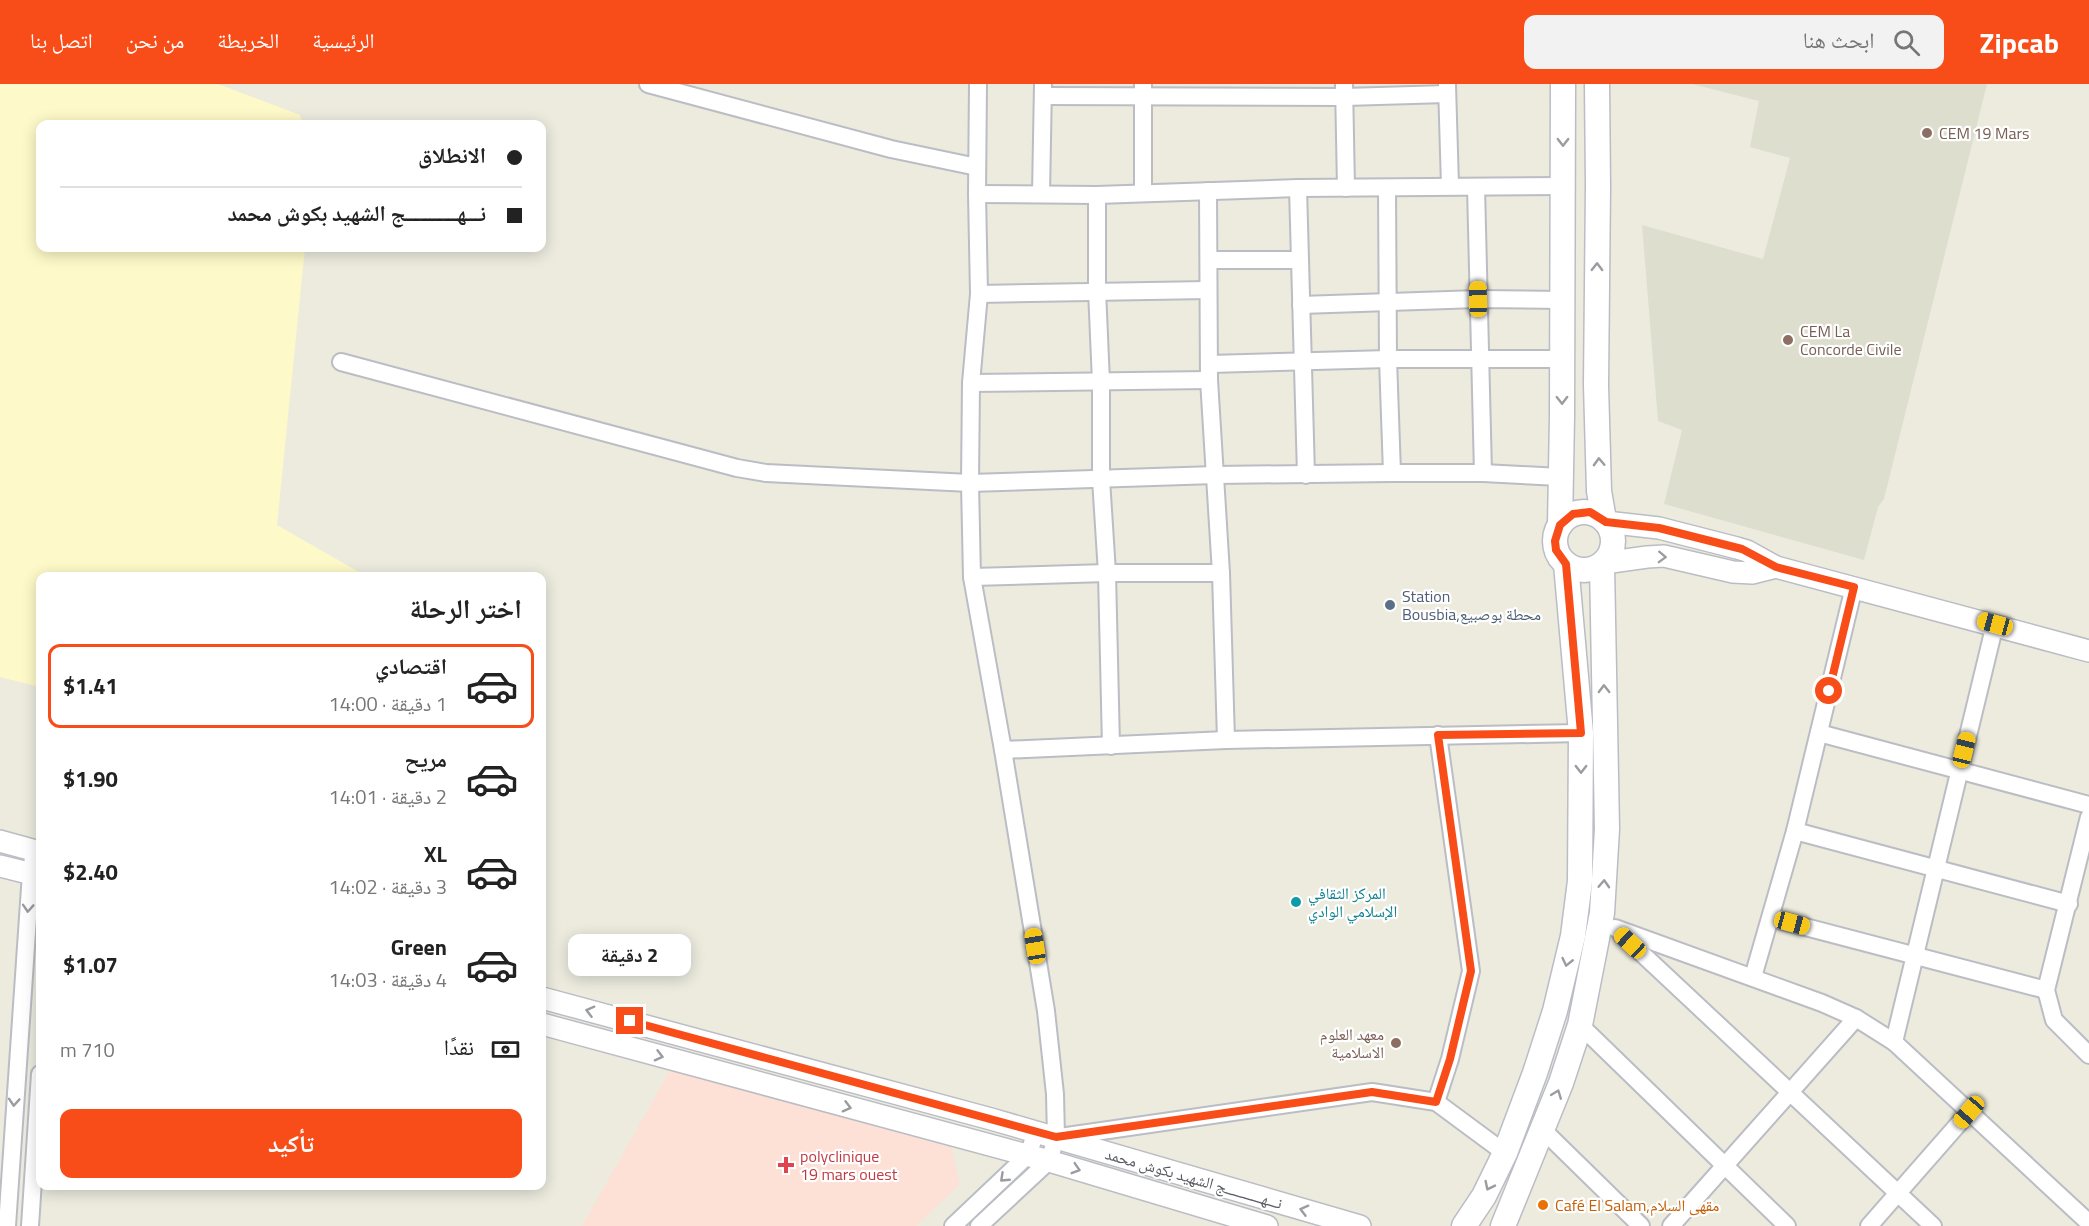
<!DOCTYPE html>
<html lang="ar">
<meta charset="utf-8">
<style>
body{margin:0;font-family:"Titillium Web","Noto Naskh Arabic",sans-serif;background:#f2f2f2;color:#222;direction:rtl;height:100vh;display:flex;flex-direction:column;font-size:22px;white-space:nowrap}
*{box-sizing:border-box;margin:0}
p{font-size:20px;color:#767676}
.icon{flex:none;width:33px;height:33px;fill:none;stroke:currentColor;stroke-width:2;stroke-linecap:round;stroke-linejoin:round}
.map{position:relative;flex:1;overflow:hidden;direction:ltr}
.panel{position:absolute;left:36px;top:488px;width:510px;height:618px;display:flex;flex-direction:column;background:#fff;border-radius:12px;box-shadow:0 3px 15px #0003;direction:rtl}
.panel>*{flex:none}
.guide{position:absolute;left:36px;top:36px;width:510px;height:132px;border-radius:12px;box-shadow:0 3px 15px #0003;direction:rtl;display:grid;align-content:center;height:132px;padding:0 24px;background:#fff}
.end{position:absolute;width:27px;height:27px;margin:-14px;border:8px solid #f84d18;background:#fff;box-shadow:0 0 0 3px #fff}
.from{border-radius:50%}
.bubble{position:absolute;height:42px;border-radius:12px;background:#fff;box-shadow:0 3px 15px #0003;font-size:20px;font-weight:700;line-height:42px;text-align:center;direction:rtl}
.car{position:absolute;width:18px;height:36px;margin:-18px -9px;border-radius:8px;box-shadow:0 0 4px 2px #0007;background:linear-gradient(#f5c518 24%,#345 0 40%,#f5c518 0 76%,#345 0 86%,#f5c518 0)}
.guide b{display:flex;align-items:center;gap:21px;height:57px;font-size:22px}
.guide b+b{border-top:2px solid #e0e0e0}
.guide i{width:15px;height:15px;background:#222}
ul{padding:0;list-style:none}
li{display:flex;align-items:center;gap:18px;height:84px;margin:0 12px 9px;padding:0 12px;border:3px solid transparent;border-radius:12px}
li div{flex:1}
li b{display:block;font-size:22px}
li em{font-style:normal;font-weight:700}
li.current{border-color:#f84d18}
li>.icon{width:54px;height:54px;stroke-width:1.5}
h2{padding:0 24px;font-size:27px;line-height:72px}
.pay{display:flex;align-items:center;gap:15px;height:66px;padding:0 24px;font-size:22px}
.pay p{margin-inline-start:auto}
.cta{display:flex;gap:12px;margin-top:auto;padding:12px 24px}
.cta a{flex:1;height:69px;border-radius:12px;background:#f84d18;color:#fff;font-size:24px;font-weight:700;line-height:69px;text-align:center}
header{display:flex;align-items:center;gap:36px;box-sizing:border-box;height:84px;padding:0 30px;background:#f84d18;color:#fff}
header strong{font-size:28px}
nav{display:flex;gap:33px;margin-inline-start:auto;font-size:21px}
.search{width:420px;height:54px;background:#f2f2f2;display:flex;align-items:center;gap:15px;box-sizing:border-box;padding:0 21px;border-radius:12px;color:#767676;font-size:22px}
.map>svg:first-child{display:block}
.education{fill:#dedece}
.medical{fill:#fde0d6}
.sand{fill:#fdf9c8}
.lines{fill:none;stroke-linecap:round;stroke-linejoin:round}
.minor-casing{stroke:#bbbdc4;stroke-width:20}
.tertiary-casing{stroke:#bbbdc4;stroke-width:24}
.secondary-casing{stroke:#bbbdc6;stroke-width:27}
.minor{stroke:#fff;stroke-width:16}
.tertiary{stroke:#fff;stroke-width:21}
.secondary{stroke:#fff;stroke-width:24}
.oneway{stroke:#9a9ca0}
.route{stroke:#f84d18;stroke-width:8}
.education-dot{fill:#8d6e63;stroke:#fff;stroke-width:2}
.service-dot{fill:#5c6f8a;stroke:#fff;stroke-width:2}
.culture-dot{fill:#0f9aa8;stroke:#fff;stroke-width:2}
.health-dot{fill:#e0444e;stroke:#fff;stroke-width:2}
.food-dot{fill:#e8710a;stroke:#fff;stroke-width:2}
.labels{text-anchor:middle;stroke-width:4.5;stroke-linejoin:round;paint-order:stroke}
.education-label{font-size:16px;fill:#785e54;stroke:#fff;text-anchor:start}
.service-label{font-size:16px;fill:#4e5e75;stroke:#fff;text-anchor:start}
.culture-label{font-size:16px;fill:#0d838f;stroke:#fff;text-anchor:start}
.health-label{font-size:16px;fill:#be3a42;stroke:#fff;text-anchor:start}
.street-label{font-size:16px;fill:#575a61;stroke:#fff}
.food-label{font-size:16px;fill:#c56008;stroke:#fff;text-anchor:start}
</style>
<header>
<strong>Zipcab</strong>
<div class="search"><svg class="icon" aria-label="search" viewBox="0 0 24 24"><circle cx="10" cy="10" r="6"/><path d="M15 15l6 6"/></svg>ابحث هنا</div>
<nav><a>الرئيسية</a><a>الخريطة</a><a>من نحن</a><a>اتصل بنا</a></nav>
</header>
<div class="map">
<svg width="2089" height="1142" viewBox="0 0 2089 1142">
<rect width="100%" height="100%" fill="#ecebde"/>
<polygon class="education" points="1692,0 1987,0 1884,415 1878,423 1864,476 1664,420 1682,346 1658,337 1642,141 1763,175 1790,74 1750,63 1759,17"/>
<polygon class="medical" points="671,985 951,1063 960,1100 916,1142 582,1142"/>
<polygon class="sand" points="0,0 218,0 300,31 303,40 40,40 40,164 305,164 277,441 366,492 40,492 40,603 0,593"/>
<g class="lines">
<defs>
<g id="minor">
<polyline points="648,0 891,65 977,83"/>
<polyline points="978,0 977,110 979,210 971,299 970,399 972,493 1003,666 1226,656 1581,649"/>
<polyline points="1143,0 1143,109"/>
<polyline points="1344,0 1346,104"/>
<polyline points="1447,1 1450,102"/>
<polyline points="1043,12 1345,13 1447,10"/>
<polyline points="1476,103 1483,389"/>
<polyline points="1298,104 1306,391"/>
<polyline points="1387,104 1388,275 1392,389"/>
<polyline points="1208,107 1209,296 1221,489 1226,656"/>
<polyline points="977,110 1097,111 1298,104 1563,102"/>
<polyline points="1041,110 1043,0"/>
<polyline points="1097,111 1097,206 1101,298 1101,395 1107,489 1111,662"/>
<polyline points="1210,176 1300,176"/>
<polyline points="979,210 1208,206"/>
<polyline points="1301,221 1478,215 1562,216"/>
<polyline points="341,278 737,384 766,389 970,399 1215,391 1392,389 1483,389 1560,393"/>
<polyline points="1210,280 1388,275 1561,275"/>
<polyline points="971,299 1209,296"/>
<polyline points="972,493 1107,489 1221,489"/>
<polyline points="1819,649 2089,721"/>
<polyline points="2089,733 2046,906 2054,936 2089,971"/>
<polyline points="1795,747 2069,820"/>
<polyline points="1771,834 2046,906"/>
<polyline points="1615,844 1822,919 1856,934 1894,958 2089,1139"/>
<polyline points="1621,850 1933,1142"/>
<polyline points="1753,893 1795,747 1854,503"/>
<polyline points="1580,941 1787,1142"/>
<polyline points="1894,958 1995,540"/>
<polyline points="1436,1018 1450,975 1471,887 1438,651"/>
<polyline points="1543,1046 1641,1142"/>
<polyline points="1060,1053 1372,1008 1436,1018 1505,1069"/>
<polyline points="7,1142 31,789 34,766"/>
<polyline points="30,1142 40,990"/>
<polyline points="953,1142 1028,1071 1036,1048"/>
<polyline points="979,1142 1049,1077 1056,1054 1055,1010 1046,927 1003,666"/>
<polyline points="1671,1142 1856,934"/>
<polyline points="1869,1142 1969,1028"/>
</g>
<g id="tertiary">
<polyline points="1606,438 1659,444 1737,464 1747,467 1776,483 2089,567"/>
<polyline points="1604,479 1647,473 1664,472 1733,488 1752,489 1776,483"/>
<polyline points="0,757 40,768"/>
<polyline points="0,782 40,792"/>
<polyline points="542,914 991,1035 1360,1142"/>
<polyline points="542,940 1049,1077 1267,1142"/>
</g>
<g id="secondary">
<polyline points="1597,0 1598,102 1596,301 1599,407 1604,436"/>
<circle cx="1584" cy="457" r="29"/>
<polyline points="1560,441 1562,333 1563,0"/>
<polyline points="1464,1142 1484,1112 1505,1069 1535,989 1555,927 1573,852 1580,797 1581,649 1566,480"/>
<polyline points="1503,1142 1561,999 1580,941 1602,829 1607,745 1602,481"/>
</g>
</defs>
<use href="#minor" class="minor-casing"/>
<use href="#tertiary" class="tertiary-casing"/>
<use href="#secondary" class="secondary-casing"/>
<use href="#minor" class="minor"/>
<use href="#tertiary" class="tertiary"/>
<use href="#secondary" class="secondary"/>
</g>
<defs><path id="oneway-chevron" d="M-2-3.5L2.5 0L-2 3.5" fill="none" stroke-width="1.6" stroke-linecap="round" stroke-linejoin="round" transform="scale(1.5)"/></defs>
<g class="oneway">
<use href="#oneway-chevron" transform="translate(1563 58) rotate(90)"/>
<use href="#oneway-chevron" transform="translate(1597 183) rotate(-89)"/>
<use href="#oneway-chevron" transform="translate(1562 316) rotate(89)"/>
<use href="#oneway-chevron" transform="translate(1599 378) rotate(-92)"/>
<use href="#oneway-chevron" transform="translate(1662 473) rotate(2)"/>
<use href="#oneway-chevron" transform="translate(1604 605) rotate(-91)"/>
<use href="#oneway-chevron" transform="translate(1581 685) rotate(90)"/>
<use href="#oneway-chevron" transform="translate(1604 800) rotate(-87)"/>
<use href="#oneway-chevron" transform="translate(28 824) rotate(94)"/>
<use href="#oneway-chevron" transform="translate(1567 878) rotate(103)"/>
<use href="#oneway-chevron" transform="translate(590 927) rotate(-165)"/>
<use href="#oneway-chevron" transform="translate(659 972) rotate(15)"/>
<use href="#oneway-chevron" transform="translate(1557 1010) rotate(-69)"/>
<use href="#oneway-chevron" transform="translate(14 1018) rotate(94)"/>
<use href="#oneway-chevron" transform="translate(847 1023) rotate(15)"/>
<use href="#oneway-chevron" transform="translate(1076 1085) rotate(17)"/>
<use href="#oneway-chevron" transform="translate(1004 1094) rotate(137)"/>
<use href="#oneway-chevron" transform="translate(1489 1102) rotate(116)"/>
<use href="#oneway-chevron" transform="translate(1304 1126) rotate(-165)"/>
</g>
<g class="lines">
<polyline class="route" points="630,937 1056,1053 1372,1008 1436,1018 1450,975 1471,887 1438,651 1581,649 1566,480 1556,466 1555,457 1560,441 1573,430 1590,428 1606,438 1659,444 1742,465 1776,483 1854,503 1829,607"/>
</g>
<g class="education-dot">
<circle cx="1927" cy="49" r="6"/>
<circle cx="1788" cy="256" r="6"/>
<circle cx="1396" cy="959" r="6"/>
</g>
<circle class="service-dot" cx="1390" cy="521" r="6"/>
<circle class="culture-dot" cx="1296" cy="818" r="6"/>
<path class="health-dot" d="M783 1072h6v6h6v6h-6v6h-6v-6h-6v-6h6z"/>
<circle class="food-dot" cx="1543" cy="1121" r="6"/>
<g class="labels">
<g class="education-label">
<text x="1939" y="55">CEM 19 Mars</text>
<text x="1800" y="253">CEM La<tspan x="1800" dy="18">Concorde Civile</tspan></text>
<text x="1384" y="956" text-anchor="end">معهد العلوم<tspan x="1384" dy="18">الاسلامية</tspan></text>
</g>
<g class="service-label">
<text x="1402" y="518">Station<tspan x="1402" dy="18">Bousbia,محطة بوصبيع</tspan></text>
</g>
<g class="culture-label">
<text x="1308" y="815">المركز الثقافي<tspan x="1308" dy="18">الإسلامي الوادي</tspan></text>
</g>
<g class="health-label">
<text x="800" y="1078">polyclinique<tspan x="800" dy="18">19 mars ouest</tspan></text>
</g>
<g class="street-label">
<text transform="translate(1194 1094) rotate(16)" y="6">نـــهـــــــــــج الشهيد بكوش محمد</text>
</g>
<g class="food-label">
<text x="1555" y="1127">Café El Salam,مقهى السلام</text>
</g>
</g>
</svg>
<i class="end from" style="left:1829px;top:607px"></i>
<i class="end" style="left:630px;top:937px"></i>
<div class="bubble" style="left:568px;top:850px;width:123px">2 دقيقة</div>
<i class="car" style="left:1478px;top:215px;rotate:359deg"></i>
<i class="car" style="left:1995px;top:540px;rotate:285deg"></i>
<i class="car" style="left:1964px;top:666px;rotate:14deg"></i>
<i class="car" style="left:1792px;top:839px;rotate:105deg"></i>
<i class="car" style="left:1630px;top:859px;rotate:313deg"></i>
<i class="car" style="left:1035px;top:862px;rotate:351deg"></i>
<i class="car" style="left:1969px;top:1028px;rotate:221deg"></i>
<div class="guide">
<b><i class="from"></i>الانطلاق</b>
<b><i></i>نـــهـــــــــــج الشهيد بكوش محمد</b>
</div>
<section class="panel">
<h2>اختر الرحلة</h2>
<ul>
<li class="current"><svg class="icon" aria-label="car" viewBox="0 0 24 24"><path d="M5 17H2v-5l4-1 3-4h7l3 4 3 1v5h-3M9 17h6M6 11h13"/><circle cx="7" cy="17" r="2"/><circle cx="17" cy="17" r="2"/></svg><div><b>اقتصادي</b><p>1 دقيقة · 14:00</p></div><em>$1.41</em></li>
<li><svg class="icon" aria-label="car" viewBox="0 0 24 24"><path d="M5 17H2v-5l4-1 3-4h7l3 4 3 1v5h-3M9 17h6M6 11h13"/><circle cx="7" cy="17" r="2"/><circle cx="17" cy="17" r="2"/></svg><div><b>مريح</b><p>2 دقيقة · 14:01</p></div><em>$1.90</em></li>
<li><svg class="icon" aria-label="car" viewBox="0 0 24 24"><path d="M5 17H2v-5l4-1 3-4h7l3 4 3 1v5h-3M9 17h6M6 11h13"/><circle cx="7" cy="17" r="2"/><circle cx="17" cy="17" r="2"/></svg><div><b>XL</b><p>3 دقيقة · 14:02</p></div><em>$2.40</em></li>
<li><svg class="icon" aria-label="car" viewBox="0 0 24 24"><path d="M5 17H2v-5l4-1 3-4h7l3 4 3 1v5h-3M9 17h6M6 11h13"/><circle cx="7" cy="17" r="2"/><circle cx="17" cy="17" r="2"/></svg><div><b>Green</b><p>4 دقيقة · 14:03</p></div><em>$1.07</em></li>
</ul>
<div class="pay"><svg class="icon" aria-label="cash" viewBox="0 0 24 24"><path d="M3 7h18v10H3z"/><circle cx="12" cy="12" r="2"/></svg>نقدًا<p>710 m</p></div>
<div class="cta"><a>تأكيد</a></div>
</section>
</div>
